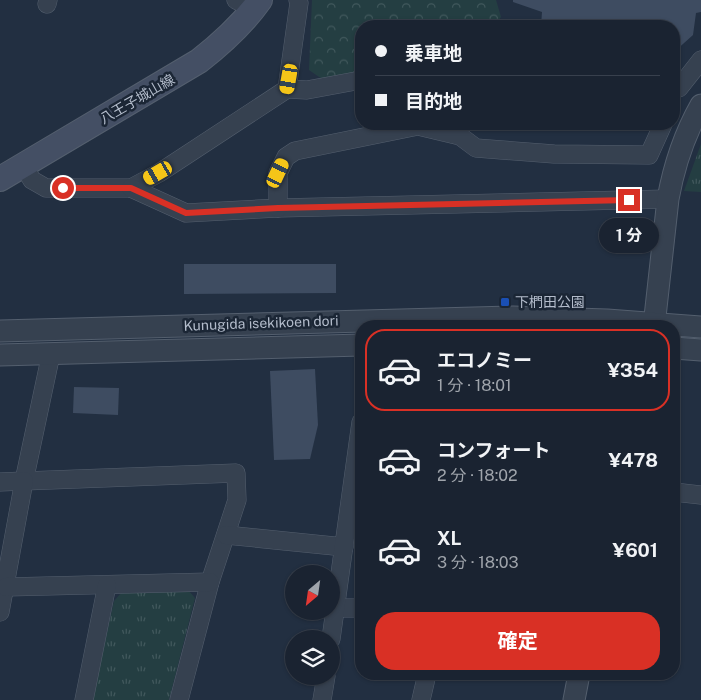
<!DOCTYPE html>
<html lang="ja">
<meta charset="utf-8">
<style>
body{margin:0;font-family:"Public Sans","Noto Sans JP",sans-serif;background:#232b39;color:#f1f3f6;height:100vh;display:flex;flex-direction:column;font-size:19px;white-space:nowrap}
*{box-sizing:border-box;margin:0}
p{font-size:16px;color:#9fa4ab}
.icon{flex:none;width:28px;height:28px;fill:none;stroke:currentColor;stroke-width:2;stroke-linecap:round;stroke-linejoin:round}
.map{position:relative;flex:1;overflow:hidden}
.drawer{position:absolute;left:355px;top:320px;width:325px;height:360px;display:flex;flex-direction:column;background:#1a2331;border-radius:20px;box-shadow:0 1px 4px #0004,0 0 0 1px #38404d}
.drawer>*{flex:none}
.hud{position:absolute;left:355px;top:20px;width:325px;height:110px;border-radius:20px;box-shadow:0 1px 4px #0004,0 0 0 1px #38404d;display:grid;align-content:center;height:110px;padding:0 20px;background:#1a2331}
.needle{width:32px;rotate:209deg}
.tools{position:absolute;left:285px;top:565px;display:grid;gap:10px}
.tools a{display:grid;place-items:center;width:55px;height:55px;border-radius:50%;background:#1a2331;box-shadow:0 1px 4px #0004,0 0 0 1px #38404d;font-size:25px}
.end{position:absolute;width:22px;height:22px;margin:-11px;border:6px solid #d93025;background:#fff;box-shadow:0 0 0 2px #fff}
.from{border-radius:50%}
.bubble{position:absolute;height:35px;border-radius:18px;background:#1a2331;box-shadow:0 1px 4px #0004,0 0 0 1px #38404d;font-size:16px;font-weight:700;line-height:35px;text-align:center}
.car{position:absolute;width:15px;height:30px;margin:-15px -8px;border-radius:6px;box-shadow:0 0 4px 1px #0007;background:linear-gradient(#f5c518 24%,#345 0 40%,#f5c518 0 76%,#345 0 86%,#f5c518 0)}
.hud b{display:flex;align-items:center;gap:18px;height:48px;font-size:19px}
.hud b+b{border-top:1px solid #38404d}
.hud i{width:12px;height:12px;background:#f1f3f6}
ul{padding:9px 0 0;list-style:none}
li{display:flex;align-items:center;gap:15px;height:82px;margin:0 10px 8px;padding:0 10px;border:2px solid transparent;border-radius:20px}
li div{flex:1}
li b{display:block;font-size:19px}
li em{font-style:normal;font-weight:700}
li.on{border-color:#d93025}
li>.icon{width:45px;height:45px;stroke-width:1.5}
.cta{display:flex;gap:10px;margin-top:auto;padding:10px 20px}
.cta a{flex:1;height:58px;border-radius:20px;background:#d93025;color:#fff;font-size:20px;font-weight:700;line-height:58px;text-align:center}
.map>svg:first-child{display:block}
.forest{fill:url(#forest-crowns)}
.park{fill:url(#park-tufts)}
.building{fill:#3e4c61}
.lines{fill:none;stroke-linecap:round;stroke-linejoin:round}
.minor-casing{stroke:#545f6e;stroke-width:19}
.tertiary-casing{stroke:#545f6e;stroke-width:23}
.secondary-casing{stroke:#545f6e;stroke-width:26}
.minor{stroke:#364150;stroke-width:18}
.tertiary{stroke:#364150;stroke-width:21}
.secondary{stroke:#444f64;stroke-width:24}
.route{stroke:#d93025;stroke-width:6}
.transit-dot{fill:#1a4fb4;stroke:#1b2635;stroke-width:2}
.labels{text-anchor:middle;stroke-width:5;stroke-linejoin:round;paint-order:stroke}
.street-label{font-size:14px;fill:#b3bccb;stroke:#1b2635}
.poi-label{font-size:14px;fill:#b3bccb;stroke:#1b2635;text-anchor:start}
</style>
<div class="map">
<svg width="701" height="700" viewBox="0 0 701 700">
<defs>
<pattern id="forest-crowns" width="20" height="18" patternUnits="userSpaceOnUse" patternTransform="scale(1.25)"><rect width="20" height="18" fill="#243e42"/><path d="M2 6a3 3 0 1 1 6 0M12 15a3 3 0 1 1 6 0" fill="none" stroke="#41585c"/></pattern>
<pattern id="park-tufts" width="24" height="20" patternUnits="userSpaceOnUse" patternTransform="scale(1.25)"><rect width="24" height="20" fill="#243e42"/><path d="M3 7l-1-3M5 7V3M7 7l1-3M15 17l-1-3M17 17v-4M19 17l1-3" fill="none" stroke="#41585c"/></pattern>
</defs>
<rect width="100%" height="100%" fill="#222f41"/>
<polygon class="forest" points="312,0 496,0 501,17 494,26 361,26 361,70 325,81 309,70"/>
<g class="park">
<polygon points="701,144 701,192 684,191"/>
<polygon points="188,590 195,598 169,700 92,700 114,601 122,592"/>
</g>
<g class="building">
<polygon points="513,0 701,0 701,12 696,13 693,35 674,52 674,26 541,26 542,12 513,2"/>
<polygon points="184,264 336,264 336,293 184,294"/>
<polygon points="315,369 318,425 310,459 274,460 270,371"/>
<polygon points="74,387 119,388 118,415 73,413"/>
</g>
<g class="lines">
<defs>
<g id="minor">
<polyline points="236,0 254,9"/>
<polyline points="47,4 48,0"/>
<polyline points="287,89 299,3 298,0"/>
<polyline points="674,89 679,88 701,60"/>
<polyline points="23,165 32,180 46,188 131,188 159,173 287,89 307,90 361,80"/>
<polyline points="131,188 186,213 278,208 668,199"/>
<polyline points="278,208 278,173 286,157 295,151 418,126 460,136 476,148 554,154 649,155 663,124"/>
<polyline points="51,354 24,481 236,473 237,500 210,582 179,700"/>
<polyline points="0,482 24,481 0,612"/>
<polyline points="674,492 701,495"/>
<polyline points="226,535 344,547"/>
<polyline points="6,587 210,582"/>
<polyline points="335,608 361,608"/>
<polyline points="331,639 361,422"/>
<polyline points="84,700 107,585"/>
<polyline points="322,700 326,676"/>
<polyline points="421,700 427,674"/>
</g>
<g id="tertiary">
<path d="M654,326l14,-127c6,-33 16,-64 33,-94"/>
<polyline points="0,331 513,317 607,320 701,327"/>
<polyline points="674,348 701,350"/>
<polyline points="0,355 361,345"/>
<polyline points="574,700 579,674"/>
</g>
<path id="secondary" d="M0,179l199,-118c23,-18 44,-37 61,-61"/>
</defs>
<use href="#minor" class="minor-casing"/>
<use href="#tertiary" class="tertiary-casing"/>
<use href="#secondary" class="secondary-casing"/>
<use href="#minor" class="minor"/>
<use href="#tertiary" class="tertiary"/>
<use href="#secondary" class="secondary"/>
</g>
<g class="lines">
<polyline class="route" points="63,188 131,188 186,213 278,208 629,200"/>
</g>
<rect class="transit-dot" x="500" y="297" width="10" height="10" rx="2.5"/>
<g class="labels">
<g class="street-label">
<text transform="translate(137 99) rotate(-30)" y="5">八王子城山線</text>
<text transform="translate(261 323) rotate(-2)" y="5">Kunugida isekikoen dori</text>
</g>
<g class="poi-label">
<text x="515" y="307">下椚田公園</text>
</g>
</g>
</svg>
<div class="tools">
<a><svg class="needle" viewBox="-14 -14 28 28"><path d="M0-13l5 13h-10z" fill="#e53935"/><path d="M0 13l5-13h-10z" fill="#9fa4ab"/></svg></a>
<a><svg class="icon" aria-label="layers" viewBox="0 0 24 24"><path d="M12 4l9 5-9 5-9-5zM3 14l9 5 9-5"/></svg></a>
</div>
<i class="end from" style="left:63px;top:188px"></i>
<i class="end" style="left:629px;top:200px"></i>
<div class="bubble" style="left:599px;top:218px;width:60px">1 分</div>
<i class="car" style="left:289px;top:79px;rotate:190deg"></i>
<i class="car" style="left:158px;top:173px;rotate:240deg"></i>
<i class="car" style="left:278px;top:173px;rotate:25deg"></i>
<div class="hud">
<b><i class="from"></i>乗車地</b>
<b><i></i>目的地</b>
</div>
<section class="drawer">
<ul>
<li class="on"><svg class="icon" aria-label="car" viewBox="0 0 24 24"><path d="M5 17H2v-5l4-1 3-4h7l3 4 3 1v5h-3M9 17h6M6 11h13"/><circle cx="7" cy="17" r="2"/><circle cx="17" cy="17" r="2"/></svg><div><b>エコノミー</b><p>1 分 · 18:01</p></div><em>¥354</em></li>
<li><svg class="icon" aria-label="car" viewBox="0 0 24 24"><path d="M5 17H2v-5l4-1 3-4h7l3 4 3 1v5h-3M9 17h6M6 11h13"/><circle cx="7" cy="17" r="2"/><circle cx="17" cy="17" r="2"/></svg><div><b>コンフォート</b><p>2 分 · 18:02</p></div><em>¥478</em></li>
<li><svg class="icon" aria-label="car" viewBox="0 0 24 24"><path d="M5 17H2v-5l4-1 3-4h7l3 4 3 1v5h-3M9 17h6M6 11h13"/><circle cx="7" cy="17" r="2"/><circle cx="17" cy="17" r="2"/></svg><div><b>XL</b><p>3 分 · 18:03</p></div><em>¥601</em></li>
</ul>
<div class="cta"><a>確定</a></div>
</section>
</div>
